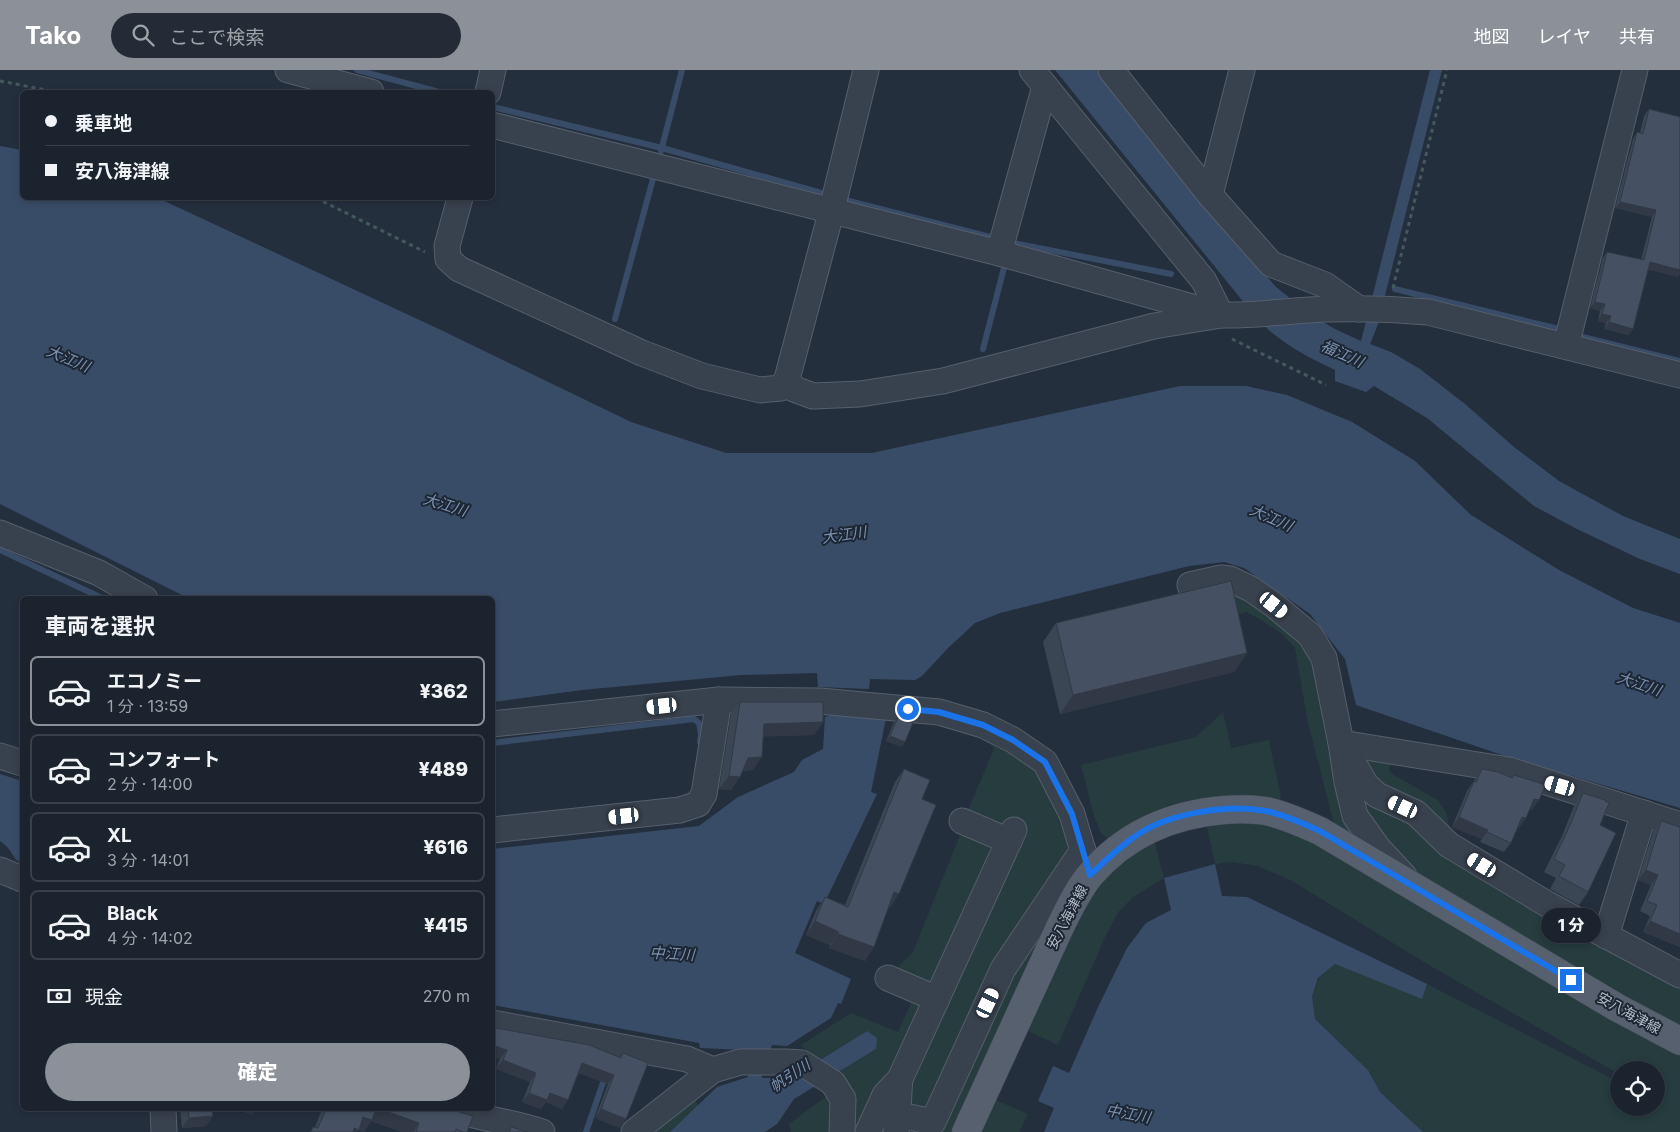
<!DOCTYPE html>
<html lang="ja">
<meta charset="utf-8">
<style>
body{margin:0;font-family:Inter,"Noto Sans JP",sans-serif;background:#242b36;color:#f1f3f6;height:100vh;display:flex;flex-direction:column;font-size:19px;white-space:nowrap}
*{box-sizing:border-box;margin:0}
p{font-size:16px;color:#a0a4aa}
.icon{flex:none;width:28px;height:28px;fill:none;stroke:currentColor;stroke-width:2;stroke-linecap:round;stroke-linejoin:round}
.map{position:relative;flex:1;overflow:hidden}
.side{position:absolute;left:20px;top:526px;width:475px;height:515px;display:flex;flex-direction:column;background:#1b232e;border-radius:8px;box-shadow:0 2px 8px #0003,0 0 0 1px #39404a}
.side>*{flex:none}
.hud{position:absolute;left:20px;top:20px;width:475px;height:110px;border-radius:8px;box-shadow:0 2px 8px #0003,0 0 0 1px #39404a;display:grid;align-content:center;height:110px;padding:0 25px;background:#1b232e}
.controls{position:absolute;left:1610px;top:991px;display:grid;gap:10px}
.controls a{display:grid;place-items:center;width:55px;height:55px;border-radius:50%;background:#1b232e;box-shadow:0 2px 8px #0003,0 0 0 1px #39404a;font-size:25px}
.end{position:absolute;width:22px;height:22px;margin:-11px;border:6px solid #1a73e8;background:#fff;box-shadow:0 0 0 2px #fff}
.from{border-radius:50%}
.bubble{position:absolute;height:35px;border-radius:18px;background:#1b232e;box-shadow:0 2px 8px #0003,0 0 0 1px #39404a;font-size:16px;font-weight:800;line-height:35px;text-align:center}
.car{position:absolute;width:15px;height:30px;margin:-15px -8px;border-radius:6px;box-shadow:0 0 4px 1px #0007;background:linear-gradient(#fff 24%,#345 0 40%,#fff 0 76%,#345 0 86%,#fff 0)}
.hud b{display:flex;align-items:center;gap:18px;height:48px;font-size:19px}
.hud b+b{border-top:1px solid #39404a}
.hud i{width:12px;height:12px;background:#f1f3f6}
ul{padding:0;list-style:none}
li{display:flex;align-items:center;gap:15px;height:70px;margin:0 10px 8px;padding:0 15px;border:2px solid #39404a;border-radius:8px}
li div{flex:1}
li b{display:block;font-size:19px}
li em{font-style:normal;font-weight:800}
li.selected{border-color:#8c9099}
li>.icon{width:45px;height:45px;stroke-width:1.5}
h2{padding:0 25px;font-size:22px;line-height:60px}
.pay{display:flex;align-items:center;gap:12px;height:55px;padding:0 25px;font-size:19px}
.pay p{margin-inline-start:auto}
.button{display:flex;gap:10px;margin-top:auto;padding:10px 25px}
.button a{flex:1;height:58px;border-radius:30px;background:#8c9099;color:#fff;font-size:20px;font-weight:800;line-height:58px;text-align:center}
header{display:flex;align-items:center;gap:30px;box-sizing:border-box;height:70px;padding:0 25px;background:#8c9099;color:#fff}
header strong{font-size:24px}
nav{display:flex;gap:28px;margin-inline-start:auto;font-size:18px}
.search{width:350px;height:45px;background:#242b36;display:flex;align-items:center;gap:12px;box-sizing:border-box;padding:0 18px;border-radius:28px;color:#a0a4aa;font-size:19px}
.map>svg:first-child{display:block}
.green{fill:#263c3f}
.water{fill:#394c67}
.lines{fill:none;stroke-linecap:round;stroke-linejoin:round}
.stream{stroke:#394c67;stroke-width:6}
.minor-casing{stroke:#565f6c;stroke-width:27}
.major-casing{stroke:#414a57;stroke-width:29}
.path{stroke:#44595c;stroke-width:3;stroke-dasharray:4 4;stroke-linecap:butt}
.minor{stroke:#38414e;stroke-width:25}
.major{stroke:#56606e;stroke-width:28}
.wall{fill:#3b4654}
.shaded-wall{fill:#303945}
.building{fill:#455162;stroke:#303945}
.route{stroke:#1a73e8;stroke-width:6}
.labels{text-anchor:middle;stroke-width:4;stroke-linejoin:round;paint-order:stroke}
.street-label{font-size:14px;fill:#b4bcc9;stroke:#1d2633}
.water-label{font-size:15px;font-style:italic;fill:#7c92b1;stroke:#1d2633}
</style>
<header>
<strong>Tako</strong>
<div class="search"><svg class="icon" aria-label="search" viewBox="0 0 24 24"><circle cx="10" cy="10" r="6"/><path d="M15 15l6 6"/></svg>ここで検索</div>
<nav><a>地図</a><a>レイヤ</a><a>共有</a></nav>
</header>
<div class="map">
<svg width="1680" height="1062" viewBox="0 0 1680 1062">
<rect width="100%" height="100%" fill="#242f3e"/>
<g class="green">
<polygon points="1238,521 1309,578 1363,773 1339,759 1333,751 1307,648 1295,578 1281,563 1261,550 1246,542 1235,546 1230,523"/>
<path d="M1223,642l8,36 38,-8 12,57 -3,5c-18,-1 -36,-4 -55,-5 -30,0 -63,9 -89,24 -8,6 -16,13 -25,19l-8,-7 -7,-17 -13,-51 115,-28z"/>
<polygon points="958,652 1040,698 1062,747 1067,769 1067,783 929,1040 915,1040 908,1032 908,1013 1027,758 1015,753 1004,761 966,745 994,679 990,674 956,655"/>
<polygon points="1374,688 1416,693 1390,695 1389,699 1392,704 1438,730 1447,744 1448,753 1451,759 1469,779 1382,721 1365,698 1367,691"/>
<polygon points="1358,706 1680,911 1680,959 1421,809 1367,746"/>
<polygon points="1260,750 1306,767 1680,982 1680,1062 1423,1062 1380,1022 1368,1000 1315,949 1312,926 1319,908 1335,894 1422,928 1427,914 1619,1012 1619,1038 1656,1038 1656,1000 1619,1000 1619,1004 1427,894 1292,811 1258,796 1232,792 1215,794 1206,751"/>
<polygon points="963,758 998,771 931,916 894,901 913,882"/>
<polygon points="1154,769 1164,808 1133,827 1119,841 1105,867 1058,975 1024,959 1095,817 1114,797"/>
<polygon points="1065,820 1031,886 954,1062 936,1062 1005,909"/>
<polygon points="914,927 930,934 863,1062 847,1062 837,1003 876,979 867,961 818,991 801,975 851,943 898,962"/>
<polygon points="828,1025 837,1030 835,1062 791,1062 789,1054"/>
<polygon points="692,1026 699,1036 670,1062 651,1062"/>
<polygon points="991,1028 1028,1044 1019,1062 977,1062"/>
</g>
<g class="water">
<path d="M1055,0h42l73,91 106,126 36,29 23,13 26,12 69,-271h12l-65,257 -7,17 21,8 29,17 45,35 49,43 45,34 64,35 57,23v35l-40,-15 -63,-30 -43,-23 -107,-88 -53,-32 -8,6 -31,-11v-11c-28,-13 -54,-27 -76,-49z"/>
<polygon points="0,76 22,80 22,128 158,128 443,261 631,352 726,383 872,383 1180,316 1246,316 1287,325 1352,352 1415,391 1471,445 1559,500 1633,538 1680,553 1680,738 1502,685 1356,635 1345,589 1310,544 1244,498 1224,492 1189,496 1000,543 975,553 947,579 922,606 915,610 870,609 869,619 818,617 817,603 741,605 582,620 493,632 492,529 190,529 0,434"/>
<polygon points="830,638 886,648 871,722 877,724 824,834 817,831 795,883 851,909 841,934 838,933 831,948 787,976 772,975 768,987 743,980 700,978 699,973 493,935 492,779 699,756 738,727 794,702 802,690 823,679 825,647 830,645"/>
<path d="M0,704l22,7v82l-6,-3c-4,-7 -9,-15 -16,-19z"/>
<polygon points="1215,794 1222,826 1247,827 1427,914 1422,929 1335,894 1318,908 1312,926 1315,949 1368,1000 1380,1022 1423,1062 1044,1062 1054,1038 1038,1031 1053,996 1069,1003 1099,935 1127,878 1146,853 1171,840 1164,808"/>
<polygon points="867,961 877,968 876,979 794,1029 777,1054 765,1062 670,1062 717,1017 748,1007 747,999 763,997 762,1008 791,1008"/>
</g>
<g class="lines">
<g class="stream">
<polyline points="357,0 439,22"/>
<polyline points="493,37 662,78 825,124"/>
<polyline points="661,81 682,0"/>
<polyline points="845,130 998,169"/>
<polyline points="1008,172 1171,204"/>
<polyline points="1395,219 1559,259"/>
<polyline points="615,249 654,105"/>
<polyline points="1579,266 1680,291"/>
<polyline points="983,279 1005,194"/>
<polyline points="0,480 104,529"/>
<polyline points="492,673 694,649 699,653 701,664 700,672"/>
<polyline points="586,1062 606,1004"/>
</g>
<defs>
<g id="minor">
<polyline points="288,0 371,22"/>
<polyline points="866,0 832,139 787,309 794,319 813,326 860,324 943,311 1154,256 1221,245 1204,211 1032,0"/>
<polyline points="1111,0 1210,125 1271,194 1325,215 1359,239"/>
<polyline points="488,22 493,0"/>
<path d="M492,55l507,128 222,62c36,1 71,-5 107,-6 34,-1 67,0 100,3l252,63"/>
<polyline points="1210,125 1242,0"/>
<polyline points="460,128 447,176 448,189 459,199 642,283 702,306 760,320 781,318 787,309"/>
<polyline points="999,183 1045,16"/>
<polyline points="1566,276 1635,0"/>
<polyline points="0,463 99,503 145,529"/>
<polyline points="1190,515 1221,508 1230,509 1251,519 1274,535 1310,565 1324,588 1341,673 1347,712 1355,746 1378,778 1404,806"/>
<polyline points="492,654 719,630 820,631 939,642 983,655 1013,670 1045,692 1072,744 1090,805"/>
<polyline points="1341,673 1509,700 1680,755"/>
<polyline points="1348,684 1366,715 1377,725 1416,743 1449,775 1547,834 1680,905"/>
<polyline points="0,686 22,693"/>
<polyline points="962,751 1009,771"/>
<polyline points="492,760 680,740 698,734 704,724 719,630"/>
<polyline points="0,800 22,809"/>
<polyline points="1606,866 1644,743"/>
<polyline points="888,908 937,929"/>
<polyline points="492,953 687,989 713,1000"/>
<polyline points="163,1039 164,1062"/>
<path d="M452,1039c30,10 61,13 90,23"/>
<polyline points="899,1045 933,1052 1003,899 1083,780"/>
<polyline points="634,1062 713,1000 740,992 786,992 802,993 833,1013 843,1029 842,1062"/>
<polyline points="868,1062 885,1025 900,1009"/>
<path d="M896,1062c3,-18 2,-35 4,-53l114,-249"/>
</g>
<path id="major" d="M966,1062l94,-205c9,-18 18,-38 31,-53 35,-40 81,-60 134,-64 13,-1 28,-1 41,1 19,4 36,12 54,20l296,176 64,34"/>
</defs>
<use href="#minor" class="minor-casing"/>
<use href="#major" class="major-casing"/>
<g class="path">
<polyline points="0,11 56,22"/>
<polyline points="316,128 425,182"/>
<polyline points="1393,218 1447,0"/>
<polyline points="1232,269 1326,315"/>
</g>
<use href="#minor" class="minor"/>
<use href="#major" class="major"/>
</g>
<g class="wall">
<polygon points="1649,39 1678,207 1648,199 1629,265 1604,259 1606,253 1598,251 1600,241 1590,238 1603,188 1607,182 1641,190 1652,147 1615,138 1633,69 1637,62 1640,63 1644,46"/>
<polygon points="1056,553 1247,583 1234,602 1060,644 1043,572"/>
<polygon points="740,632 823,652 814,665 763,666 753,700 743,701 740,707 731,720 719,719 731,644"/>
<polygon points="898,647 902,677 886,671 894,652"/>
<polygon points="904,699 922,729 890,838 889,837 865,891 829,878 830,875 806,865 816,841 825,827 845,835 895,712"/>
<polygon points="1482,699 1512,708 1514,705 1532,740 1530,739 1526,748 1519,758 1517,757 1511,773 1504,782 1480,772 1482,769 1452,757 1467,721"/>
<polygon points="1583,723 1600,755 1588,822 1579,835 1550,819 1556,808 1544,802 1562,766 1574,736"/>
<polygon points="1661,751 1680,757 1680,877 1643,862 1650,846 1640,841 1651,815 1638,810 1653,762"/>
<polygon points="492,957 496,958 620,987 623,983 620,1058 595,1048 608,1014 579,1003 562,1039 546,1032 541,1039 522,1032 530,1012 496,999 500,989 492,986"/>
<polygon points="180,1039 212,1039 213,1046 206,1056 182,1058"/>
<polygon points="322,1039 453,1039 467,1062 402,1062 371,1051 364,1062 358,1060 357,1062 310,1062 313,1057 315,1057"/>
</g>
<g class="shaded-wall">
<polygon points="1620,132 1656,140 1652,147 1615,138"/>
<polygon points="1650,192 1680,200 1680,204 1678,207 1646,199"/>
<polygon points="1595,232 1605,234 1600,241 1590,238"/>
<polygon points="1602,244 1611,246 1606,253 1598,251"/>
<polygon points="1609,252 1633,259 1629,265 1604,259"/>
<polygon points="1247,583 1234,602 1060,644 1073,625"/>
<polygon points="823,652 814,665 755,667 764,654"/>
<polygon points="890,666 905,672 902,677 886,671"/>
<polygon points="762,687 753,700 739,701 748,688"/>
<polygon points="729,706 740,707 731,720 719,719"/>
<polygon points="1534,729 1539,730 1532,740 1528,738"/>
<polygon points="1459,747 1488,760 1482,769 1452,757"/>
<polygon points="1522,747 1526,748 1519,758 1515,756"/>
<polygon points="1646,800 1658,805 1651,815 1638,810"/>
<polygon points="894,822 899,824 890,838 884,836"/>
<polygon points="815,851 839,862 830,875 806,865"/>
<polygon points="1650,851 1680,864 1680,877 1643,862"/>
<polygon points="838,864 874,877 865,891 829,878"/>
<polygon points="492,975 507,980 500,989 492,986"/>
<polygon points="503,990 536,1003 530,1012 496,999"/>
<polygon points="582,993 614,1005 608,1014 576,1002"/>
<polygon points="529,1023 550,1023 568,1030 562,1039 546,1032 541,1039 522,1032"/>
<polygon points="235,1039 256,1039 252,1045"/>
<polygon points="376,1039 380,1039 419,1053 413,1062 402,1062 371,1051 364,1062 358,1060 357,1062 352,1062 363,1047"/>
<polygon points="601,1039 626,1049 620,1058 595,1048"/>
<polygon points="213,1046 206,1056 182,1058 189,1048"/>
</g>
<g class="building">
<polygon points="1649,39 1680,47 1680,200 1650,192 1633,259 1609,252 1611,246 1602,244 1605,234 1595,232 1607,182 1644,190 1656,140 1620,132 1637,62 1643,64"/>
<polygon points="1231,511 1247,583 1073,625 1056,553"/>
<polygon points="740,632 823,632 823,652 764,654 762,687 748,688 740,707 729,706"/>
<polygon points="898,647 913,653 905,672 890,666"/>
<polygon points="904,699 930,710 922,729 936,735 899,824 894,822 874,877 838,864 839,862 815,851 825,827 848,837"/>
<polygon points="1482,699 1498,702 1512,708 1514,705 1546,715 1539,730 1534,729 1526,748 1522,747 1511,773 1487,762 1488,760 1459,747 1474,711 1476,712"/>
<polygon points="1583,723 1605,730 1605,731 1609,733 1600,755 1616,763 1588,822 1559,806 1565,795 1554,789 1571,753"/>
<polygon points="1661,751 1680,757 1680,864 1650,851 1657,835 1647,831 1658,805 1646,800"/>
<polygon points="492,957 496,958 589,975 621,988 623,983 648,993 626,1049 601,1039 614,1005 582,993 568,1030 550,1023 547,1030 529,1023 536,1003 503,990 507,980 492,975"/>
<polygon points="188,1039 212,1039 213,1046 189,1048"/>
<polygon points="326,1039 376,1039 372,1050 363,1047 359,1060 354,1058 353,1062 311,1062 313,1057 318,1058"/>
<polygon points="380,1039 453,1039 456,1041 473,1046 467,1062 463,1062 456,1059 455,1062 416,1062 419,1053"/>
<polygon points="511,1057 527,1062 509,1062"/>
</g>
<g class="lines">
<path class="route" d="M908,639l31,3 44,13 30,15 32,22 27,52 18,61c15,-14 29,-28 47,-40 32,-22 91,-31 129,-24 19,4 36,12 54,20l251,149"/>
</g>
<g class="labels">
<g class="street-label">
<text transform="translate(1067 847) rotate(-62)" y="5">安八海津線</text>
<text transform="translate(1629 943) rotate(29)" y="5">安八海津線</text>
</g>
<g class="water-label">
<text transform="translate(1342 284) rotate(24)" y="5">福江川</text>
<text transform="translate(68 289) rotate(23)" y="5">大江川</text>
<text transform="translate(445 435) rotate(17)" y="5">大江川</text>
<text transform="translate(1271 448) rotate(24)" y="5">大江川</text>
<text transform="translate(844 465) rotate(-8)" y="5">大江川</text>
<text transform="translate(1639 614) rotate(19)" y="5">大江川</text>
<text transform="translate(672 884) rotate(3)" y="5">中江川</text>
<text transform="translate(790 1006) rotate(-34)" y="5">帆引川</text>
<text transform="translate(1128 1044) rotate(10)" y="5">中江川</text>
</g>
</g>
</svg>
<div class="controls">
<a><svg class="icon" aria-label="locate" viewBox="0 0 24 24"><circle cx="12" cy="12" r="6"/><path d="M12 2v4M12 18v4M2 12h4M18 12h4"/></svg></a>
</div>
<i class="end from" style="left:908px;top:639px"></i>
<i class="end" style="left:1571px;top:910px"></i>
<div class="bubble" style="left:1541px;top:838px;width:60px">1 分</div>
<i class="car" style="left:1274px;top:535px;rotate:129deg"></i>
<i class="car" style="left:662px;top:636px;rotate:264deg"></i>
<i class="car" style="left:1560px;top:716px;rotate:287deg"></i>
<i class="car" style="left:1403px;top:737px;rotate:295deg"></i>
<i class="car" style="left:624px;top:746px;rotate:264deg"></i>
<i class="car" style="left:1482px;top:795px;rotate:301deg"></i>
<i class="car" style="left:988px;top:933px;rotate:25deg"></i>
<div class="hud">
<b><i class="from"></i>乗車地</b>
<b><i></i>安八海津線</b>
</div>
<section class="side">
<h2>車両を選択</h2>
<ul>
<li class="selected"><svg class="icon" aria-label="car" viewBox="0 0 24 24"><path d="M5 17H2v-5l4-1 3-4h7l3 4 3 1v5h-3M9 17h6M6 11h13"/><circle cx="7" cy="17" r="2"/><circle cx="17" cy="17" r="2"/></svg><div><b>エコノミー</b><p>1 分 · 13:59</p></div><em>¥362</em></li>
<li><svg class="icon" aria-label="car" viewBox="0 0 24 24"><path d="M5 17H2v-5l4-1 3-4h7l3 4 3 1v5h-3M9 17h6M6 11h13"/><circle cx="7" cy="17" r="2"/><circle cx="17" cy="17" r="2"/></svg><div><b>コンフォート</b><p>2 分 · 14:00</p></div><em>¥489</em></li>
<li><svg class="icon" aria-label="car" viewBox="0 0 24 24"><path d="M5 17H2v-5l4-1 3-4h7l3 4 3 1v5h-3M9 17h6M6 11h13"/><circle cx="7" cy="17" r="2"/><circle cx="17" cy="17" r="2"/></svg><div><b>XL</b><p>3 分 · 14:01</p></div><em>¥616</em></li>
<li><svg class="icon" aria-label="car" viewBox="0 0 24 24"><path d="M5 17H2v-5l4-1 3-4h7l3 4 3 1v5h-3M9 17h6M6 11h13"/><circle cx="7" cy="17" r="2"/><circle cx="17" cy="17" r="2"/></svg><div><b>Black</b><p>4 分 · 14:02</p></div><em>¥415</em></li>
</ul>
<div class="pay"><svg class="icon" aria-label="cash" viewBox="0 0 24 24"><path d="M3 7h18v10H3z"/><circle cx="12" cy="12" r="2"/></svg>現金<p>270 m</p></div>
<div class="button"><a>確定</a></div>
</section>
</div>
